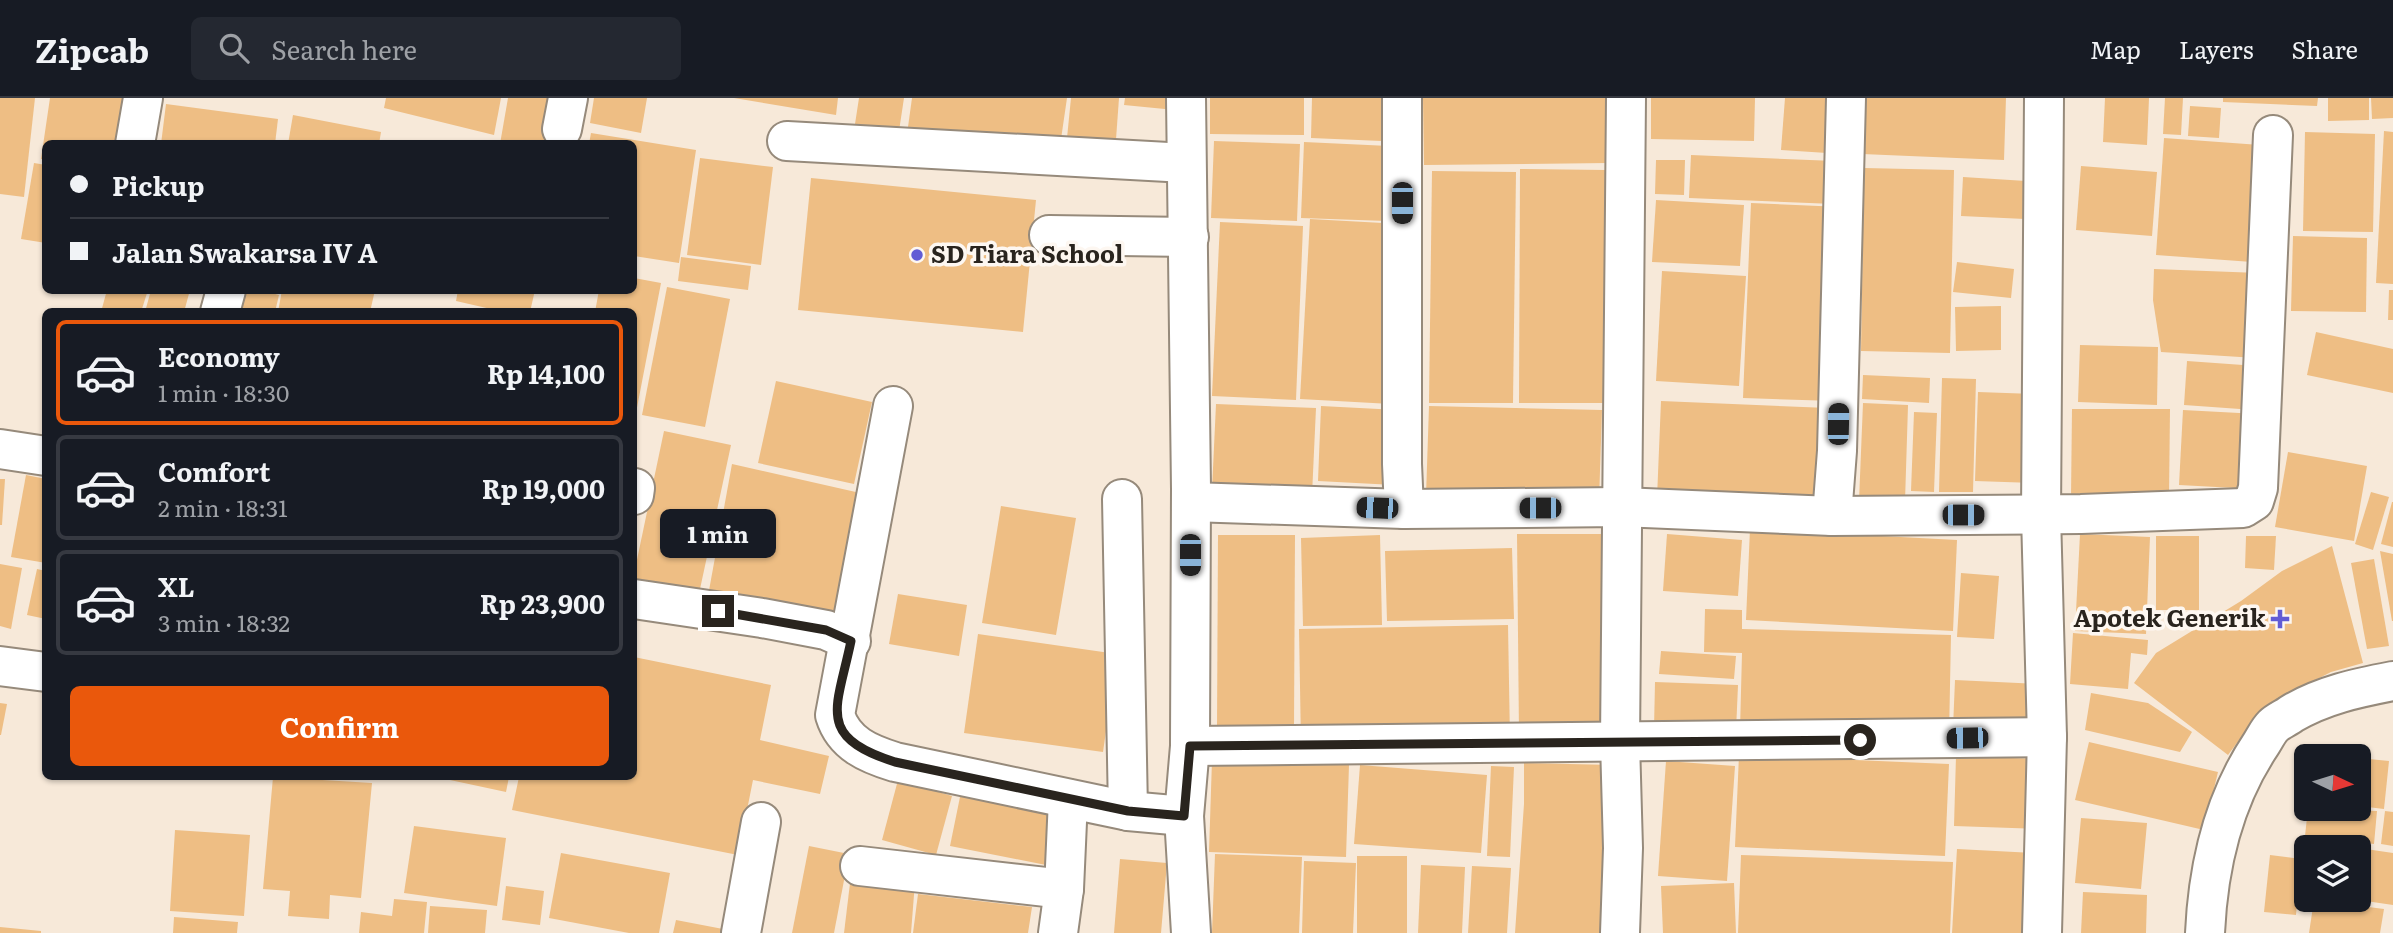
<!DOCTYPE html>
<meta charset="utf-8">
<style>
body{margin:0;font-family:Literata,serif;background:#242831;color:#f1f3f6;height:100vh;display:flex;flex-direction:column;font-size:26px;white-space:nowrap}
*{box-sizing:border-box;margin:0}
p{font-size:23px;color:#9ea1a6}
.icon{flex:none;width:38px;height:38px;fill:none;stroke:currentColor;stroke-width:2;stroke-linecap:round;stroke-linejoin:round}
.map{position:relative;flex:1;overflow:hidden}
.panel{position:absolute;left:42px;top:210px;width:595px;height:472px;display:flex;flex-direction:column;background:#171b24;border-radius:10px;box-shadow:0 2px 5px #0004}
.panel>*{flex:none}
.guide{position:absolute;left:42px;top:42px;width:595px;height:154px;border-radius:10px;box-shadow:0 2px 5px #0004;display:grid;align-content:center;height:154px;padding:0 28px;background:#171b24}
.needle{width:46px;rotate:94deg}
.controls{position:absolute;left:2294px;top:646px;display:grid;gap:14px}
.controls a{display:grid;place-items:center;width:77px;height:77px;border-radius:10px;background:#171b24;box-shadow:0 2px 5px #0004;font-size:35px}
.end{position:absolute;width:32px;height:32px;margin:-16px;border:9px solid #29241e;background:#fff;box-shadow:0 0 0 4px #fff}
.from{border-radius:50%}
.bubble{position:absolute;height:49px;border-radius:10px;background:#171b24;box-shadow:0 2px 5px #0004;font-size:23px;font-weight:700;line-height:49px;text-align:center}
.car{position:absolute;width:21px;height:42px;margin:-21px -10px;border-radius:9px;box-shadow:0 0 5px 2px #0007;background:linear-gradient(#222 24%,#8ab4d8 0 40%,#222 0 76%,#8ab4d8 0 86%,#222 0)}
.guide b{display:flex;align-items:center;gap:24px;height:66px;font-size:26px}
.guide b+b{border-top:2px solid #363941}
.guide i{width:18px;height:18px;background:#f1f3f6}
ul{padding:12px 0 0;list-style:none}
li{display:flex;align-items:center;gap:21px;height:105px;margin:0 14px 10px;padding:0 14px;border:4px solid #363941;border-radius:10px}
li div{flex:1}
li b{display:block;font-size:26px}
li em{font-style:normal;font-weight:700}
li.current{border-color:#ea580c}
li>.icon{width:63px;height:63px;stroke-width:1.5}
.primary-button{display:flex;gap:14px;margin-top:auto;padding:14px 28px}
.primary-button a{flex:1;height:80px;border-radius:10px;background:#ea580c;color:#fff;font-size:28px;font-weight:700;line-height:80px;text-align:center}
header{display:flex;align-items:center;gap:42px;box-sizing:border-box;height:98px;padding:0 35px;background:#171b24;border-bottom:2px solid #363941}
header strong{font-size:33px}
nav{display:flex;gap:38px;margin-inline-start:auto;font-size:24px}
.search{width:490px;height:63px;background:#242831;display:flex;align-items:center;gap:18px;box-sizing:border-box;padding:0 24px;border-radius:10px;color:#9ea1a6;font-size:26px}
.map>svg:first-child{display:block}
.building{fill:#eebe84}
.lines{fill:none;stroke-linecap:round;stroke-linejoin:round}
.minor-casing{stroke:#968a7b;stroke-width:42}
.minor{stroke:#fff;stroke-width:38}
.route{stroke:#29241e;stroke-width:9}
.poi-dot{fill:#625cd5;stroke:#fdf7f1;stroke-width:2.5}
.labels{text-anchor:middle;stroke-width:7;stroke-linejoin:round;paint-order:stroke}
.poi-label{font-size:24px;font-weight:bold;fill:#29241e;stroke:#fdf7f1;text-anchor:start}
</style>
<header>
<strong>Zipcab</strong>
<div class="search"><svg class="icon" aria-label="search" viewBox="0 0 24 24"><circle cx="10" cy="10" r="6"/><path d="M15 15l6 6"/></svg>Search here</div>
<nav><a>Map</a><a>Layers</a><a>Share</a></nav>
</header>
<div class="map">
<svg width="2393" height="835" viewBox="0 0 2393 835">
<rect width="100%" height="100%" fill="#f7e9d9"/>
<g class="building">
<polygon points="0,0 35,0 24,99 0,96"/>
<polygon points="50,0 123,0 117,46 46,46 46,62 41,61"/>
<polygon points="386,0 501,0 494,37 384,10"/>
<polygon points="508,0 552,0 544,46 500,46"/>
<polygon points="594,0 647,0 641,35 590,25"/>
<polygon points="734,0 838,0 836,17"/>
<polygon points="859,0 904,0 899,33 855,26"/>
<polygon points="912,0 1067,0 1060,48 908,29"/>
<polygon points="1071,0 1119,0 1115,55 1066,50"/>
<polygon points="1125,0 1176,0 1175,12 1124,7"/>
<polygon points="1210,0 1304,0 1304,37 1210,36"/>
<polygon points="1312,0 1384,0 1382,43 1311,40"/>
<polygon points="1423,0 1608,0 1609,65 1424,67"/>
<polygon points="1651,0 1755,0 1754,43 1651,41"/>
<polygon points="1785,0 1831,0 1827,55 1781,52"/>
<polygon points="1864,0 2006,0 2004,62 1862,56"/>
<polygon points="2105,0 2149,0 2147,47 2103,44"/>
<polygon points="2165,0 2183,0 2181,37 2163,36"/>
<polygon points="2223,0 2318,0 2317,8 2223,4"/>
<polygon points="2328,0 2369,0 2369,22 2328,23"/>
<polygon points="2371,0 2393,0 2393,20 2372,21"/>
<polygon points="166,6 278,21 275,46 161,46"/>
<polygon points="2190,8 2221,10 2219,40 2188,38"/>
<polygon points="293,17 381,34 379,46 288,46"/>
<polygon points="2384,33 2393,34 2393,186 2376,185"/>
<polygon points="2305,34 2375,36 2373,134 2303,133"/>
<polygon points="591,35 696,52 679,165 634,158 634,46 589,46"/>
<polygon points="2164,40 2260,47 2252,164 2156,157"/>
<polygon points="1214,43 1300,46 1297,123 1211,120"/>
<polygon points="1304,44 1389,48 1387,123 1301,120"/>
<polygon points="1691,57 1835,63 1834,106 1689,100"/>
<polygon points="700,60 773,69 761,167 687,157"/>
<polygon points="1656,62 1685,62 1684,97 1655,96"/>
<polygon points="34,65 46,67 46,145 21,141"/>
<polygon points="2081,68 2157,74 2152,138 2076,132"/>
<polygon points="1864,70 1954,72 1950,255 1861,253"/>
<polygon points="1520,71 1606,72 1605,305 1519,305"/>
<polygon points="1432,73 1516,74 1513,305 1429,305"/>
<polygon points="1963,79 2026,83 2025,121 1961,118"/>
<polygon points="811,80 1036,102 1023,234 798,212"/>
<polygon points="1656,102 1744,107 1740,168 1652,164"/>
<polygon points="1751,105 1842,109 1835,303 1743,300"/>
<polygon points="1310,121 1401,126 1391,306 1300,301"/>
<polygon points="1220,124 1303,128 1296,302 1212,298"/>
<polygon points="2293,138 2367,140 2366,214 2291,213"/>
<polygon points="681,159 751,168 748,192 678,183"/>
<polygon points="1957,164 2014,171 2011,200 1953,194"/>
<polygon points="2154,171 2259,175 2256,260 2161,254 2153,202"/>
<polygon points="1662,173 1746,178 1739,288 1656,283"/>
<polygon points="634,180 661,185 635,320 634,214 595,214 599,192 634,192"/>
<polygon points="667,189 730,201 705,329 642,317"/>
<polygon points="107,192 148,192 141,214 101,214"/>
<polygon points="151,192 190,192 184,214 145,214"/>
<polygon points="234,192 261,192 279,197 275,214 229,214"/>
<polygon points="282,192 375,192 370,214 278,214"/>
<polygon points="458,192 535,192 530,214 504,214 456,203"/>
<polygon points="2389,192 2393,192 2393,222 2388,222"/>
<polygon points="2001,208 2001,252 1956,253 1955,209"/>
<polygon points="2316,234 2393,251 2393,295 2307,277"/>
<polygon points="2080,247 2158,249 2157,307 2078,304"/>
<polygon points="2187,263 2257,268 2254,312 2184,307"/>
<polygon points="1863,277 1930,280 1929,305 1862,301"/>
<polygon points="1942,280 1976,281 1973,394 1939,394"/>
<polygon points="776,283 872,304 854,386 758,365"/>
<polygon points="1978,294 2036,296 2034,385 1975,383"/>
<polygon points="1661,303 1828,310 1824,407 1657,400"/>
<polygon points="1863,305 1908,307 1905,404 1859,403"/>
<polygon points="1216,306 1316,310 1312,397 1212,392"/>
<polygon points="1321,308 1398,312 1394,387 1318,383"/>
<polygon points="1429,308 1602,312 1599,403 1426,398"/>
<polygon points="2072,311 2170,311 2169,399 2071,399"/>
<polygon points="2183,312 2258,316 2254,391 2179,387"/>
<polygon points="1914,314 1937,315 1934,394 1911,393"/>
<polygon points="664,333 731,347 697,505 634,492 634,476"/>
<polygon points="2288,354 2367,368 2354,443 2275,429"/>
<polygon points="732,366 869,397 838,527 708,498"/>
<polygon points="26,377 46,381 46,465 11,459"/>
<polygon points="0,381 5,381 2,427 0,427"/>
<polygon points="2371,394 2389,399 2373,452 2355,446"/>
<polygon points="2392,404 2393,404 2393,449 2381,446"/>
<polygon points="1001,408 1076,420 1056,537 982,525"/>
<polygon points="1750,431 1957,442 1953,533 1746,522"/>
<polygon points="1517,436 1612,436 1613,635 1519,637"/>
<polygon points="1667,436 1742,442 1738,498 1663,493"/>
<polygon points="2080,436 2150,439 2146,536 2075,533"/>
<polygon points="1218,437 1295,437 1294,629 1217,629"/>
<polygon points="1380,437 1382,527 1303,528 1301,440"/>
<rect x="2156" y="438" width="43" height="74"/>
<polygon points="2246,438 2276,438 2274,472 2245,470"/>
<polygon points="2332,448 2363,565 2331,574 2294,593 2251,626 2228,657 2134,585 2156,555 2241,503 2282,473"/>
<polygon points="1512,450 1514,521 1387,523 1385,453"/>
<polygon points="2380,453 2393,456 2393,523 2392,523"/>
<polygon points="2374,461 2389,548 2367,551 2351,465"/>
<polygon points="0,466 22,470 11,531 0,528"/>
<polygon points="37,471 46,473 46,521 27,517"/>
<polygon points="1961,475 1999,478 1994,541 1957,539"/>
<polygon points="898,496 967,507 959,558 889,546"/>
<polygon points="1705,511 1742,512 1742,531 1951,537 1949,638 1740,632 1742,555 1704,554"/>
<polygon points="1508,527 1510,642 1301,646 1299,531"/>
<polygon points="2073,535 2148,542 2147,557 2131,555 2128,591 2070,586"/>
<polygon points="978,536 1117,556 1103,654 964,635"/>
<polygon points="1661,553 1736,558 1734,581 1659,576"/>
<polygon points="634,559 771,587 760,642 829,658 820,696 753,682 738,757 512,712 519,679 634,679"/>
<polygon points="1955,582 2040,586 2037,634 1953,630"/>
<polygon points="1655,584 1738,587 1736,633 1654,631"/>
<polygon points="2091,595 2148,605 2192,634 2180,654 2085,632"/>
<polygon points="0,605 7,606 1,637 0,637"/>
<polygon points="2089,644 2218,674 2204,732 2075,702"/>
<polygon points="1739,657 1949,666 1945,758 1735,749"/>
<polygon points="1956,658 2043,661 2041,731 1954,728"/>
<polygon points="2359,660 2389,663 2384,711 2359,708"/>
<polygon points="1212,662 1349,667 1346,759 1209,754"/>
<polygon points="1666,663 1735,668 1727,783 1658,778"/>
<polygon points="1524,665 1613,667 1613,835 1515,835 1524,706"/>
<polygon points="1360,667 1487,677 1481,755 1354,746"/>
<polygon points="1491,668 1514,669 1510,759 1487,758"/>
<polygon points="273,679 372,685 361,800 330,797 329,821 288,818 290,793 263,791"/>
<polygon points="436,679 509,679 506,694"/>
<polygon points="898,682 952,698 936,757 882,742"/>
<polygon points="961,694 1066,715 1056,769 950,748"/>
<polygon points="2308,710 2377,713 2374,746 2305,738"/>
<polygon points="2385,713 2393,714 2393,748 2381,746"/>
<polygon points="2081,720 2147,725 2141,791 2075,785"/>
<polygon points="414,728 506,740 497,808 404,795"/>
<polygon points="175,732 250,737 244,818 170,813"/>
<polygon points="2311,743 2343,747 2343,749 2310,749"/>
<polygon points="809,748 849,756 834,835 792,835"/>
<polygon points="2359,750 2393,755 2393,807 2359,802"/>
<polygon points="1957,751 2035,755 2031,835 1952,835"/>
<polygon points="561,755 670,775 659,835 629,835 549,820"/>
<polygon points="1215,756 1302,759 1299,835 1212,835"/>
<polygon points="1741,757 1953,764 1950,835 1738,835"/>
<polygon points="2270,757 2301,761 2296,817 2264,814"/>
<rect x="1357" y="758" width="50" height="77"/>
<polygon points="1120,761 1167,765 1161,835 1114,835"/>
<polygon points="1304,763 1356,765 1353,835 1302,835"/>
<polygon points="1421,767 1465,769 1462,835 1418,835"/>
<polygon points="1472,768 1511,770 1507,835 1468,835"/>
<polygon points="851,777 915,784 911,835 844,835"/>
<polygon points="1734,785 1736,835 1663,835 1661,788"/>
<polygon points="506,788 544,793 540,827 502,822"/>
<polygon points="2083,794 2147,797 2146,835 2081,835"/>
<polygon points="918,796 1032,809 1028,835 913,835"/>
<polygon points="394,801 427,804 424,835 359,835 361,814 392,818"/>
<polygon points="2314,802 2384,811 2380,835 2309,835"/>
<polygon points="430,808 487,812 485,835 428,835"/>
<polygon points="174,819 238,824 237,835 173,835"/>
<polygon points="676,822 723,831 722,835 673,835"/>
<polygon points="0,829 41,833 41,835 0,835"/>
</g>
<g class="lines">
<defs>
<g id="minor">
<polyline points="1186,0 1191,391 1190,648 1184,718 1191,835"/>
<polyline points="1402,0 1402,366 1404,411"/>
<polyline points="562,31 568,0"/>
<polyline points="787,43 1186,65"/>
<polyline points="135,46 143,0"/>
<polyline points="1049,137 1189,139"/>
<polyline points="220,214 226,192"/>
<path d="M893,308l-58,309c9,29 34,39 60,47l233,49 56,5"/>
<polyline points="0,351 46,358"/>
<polyline points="634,397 635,390"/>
<polyline points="1122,401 1128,713"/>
<polyline points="1191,404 1404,411 1621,409 1832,418 2081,416 2243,410 2254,403 2258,390 2273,37"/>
<polyline points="1832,418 1837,353 1846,0"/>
<polyline points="634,501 762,520 826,532 851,543"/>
<polyline points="0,568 46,574"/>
<polyline points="1190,648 2047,639"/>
<polyline points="860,768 1064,791"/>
<polyline points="741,835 761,724"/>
<polyline points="1058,835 1064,791 1068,701"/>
<polyline points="1620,835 1623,750 1620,644 1626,0"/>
<polyline points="2042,835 2047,639 2041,417 2044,0"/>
<path d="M2205,835c3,-66 19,-134 56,-189 4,-6 7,-13 12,-18 5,-5 13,-8 18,-12 32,-19 66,-26 102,-33"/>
</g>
</defs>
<use href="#minor" class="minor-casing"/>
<use href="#minor" class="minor"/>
</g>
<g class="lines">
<path class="route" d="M718,513l108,19 25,11c-14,68 -36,95 44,121l233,49 56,5 6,-70 670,-6"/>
</g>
<g class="poi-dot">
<circle cx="917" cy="157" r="7"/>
<path d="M2276.5 510.5h7v7h7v7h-7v7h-7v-7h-7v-7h7z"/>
</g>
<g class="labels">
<g class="poi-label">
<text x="931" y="165">SD Tiara School</text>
<text x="2266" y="529" text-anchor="end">Apotek Generik</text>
</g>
</g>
</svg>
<div class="controls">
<a><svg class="needle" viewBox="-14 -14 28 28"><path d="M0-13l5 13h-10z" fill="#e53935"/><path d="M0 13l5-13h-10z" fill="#9ea1a6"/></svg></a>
<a><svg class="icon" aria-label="layers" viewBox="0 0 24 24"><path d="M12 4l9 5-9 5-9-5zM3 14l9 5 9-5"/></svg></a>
</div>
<i class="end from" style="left:1860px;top:642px"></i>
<i class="end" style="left:718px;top:513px"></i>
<div class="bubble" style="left:660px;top:411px;width:116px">1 min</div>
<i class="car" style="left:1402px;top:105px;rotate:180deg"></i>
<i class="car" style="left:1838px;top:326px;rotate:1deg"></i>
<i class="car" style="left:1377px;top:410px;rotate:272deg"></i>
<i class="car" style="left:1540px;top:410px;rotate:270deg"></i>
<i class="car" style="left:1963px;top:417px;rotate:90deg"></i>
<i class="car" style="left:1190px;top:457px;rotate:180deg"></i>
<i class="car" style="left:1967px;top:640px;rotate:269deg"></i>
<div class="guide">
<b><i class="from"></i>Pickup</b>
<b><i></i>Jalan Swakarsa IV A</b>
</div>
<section class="panel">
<ul>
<li class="current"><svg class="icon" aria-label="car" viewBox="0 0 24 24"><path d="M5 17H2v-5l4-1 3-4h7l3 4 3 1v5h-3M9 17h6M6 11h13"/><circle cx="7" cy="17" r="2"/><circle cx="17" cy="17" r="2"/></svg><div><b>Economy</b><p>1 min · 18:30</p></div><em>Rp 14,100</em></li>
<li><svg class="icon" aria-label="car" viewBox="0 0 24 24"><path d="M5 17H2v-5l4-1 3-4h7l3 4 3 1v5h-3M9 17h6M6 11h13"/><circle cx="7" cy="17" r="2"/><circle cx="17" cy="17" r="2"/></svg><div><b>Comfort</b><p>2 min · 18:31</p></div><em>Rp 19,000</em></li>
<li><svg class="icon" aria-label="car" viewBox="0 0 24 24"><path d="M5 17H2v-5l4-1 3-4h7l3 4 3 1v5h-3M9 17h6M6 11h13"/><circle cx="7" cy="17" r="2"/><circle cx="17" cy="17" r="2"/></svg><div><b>XL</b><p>3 min · 18:32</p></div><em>Rp 23,900</em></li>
</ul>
<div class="primary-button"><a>Confirm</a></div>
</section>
</div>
